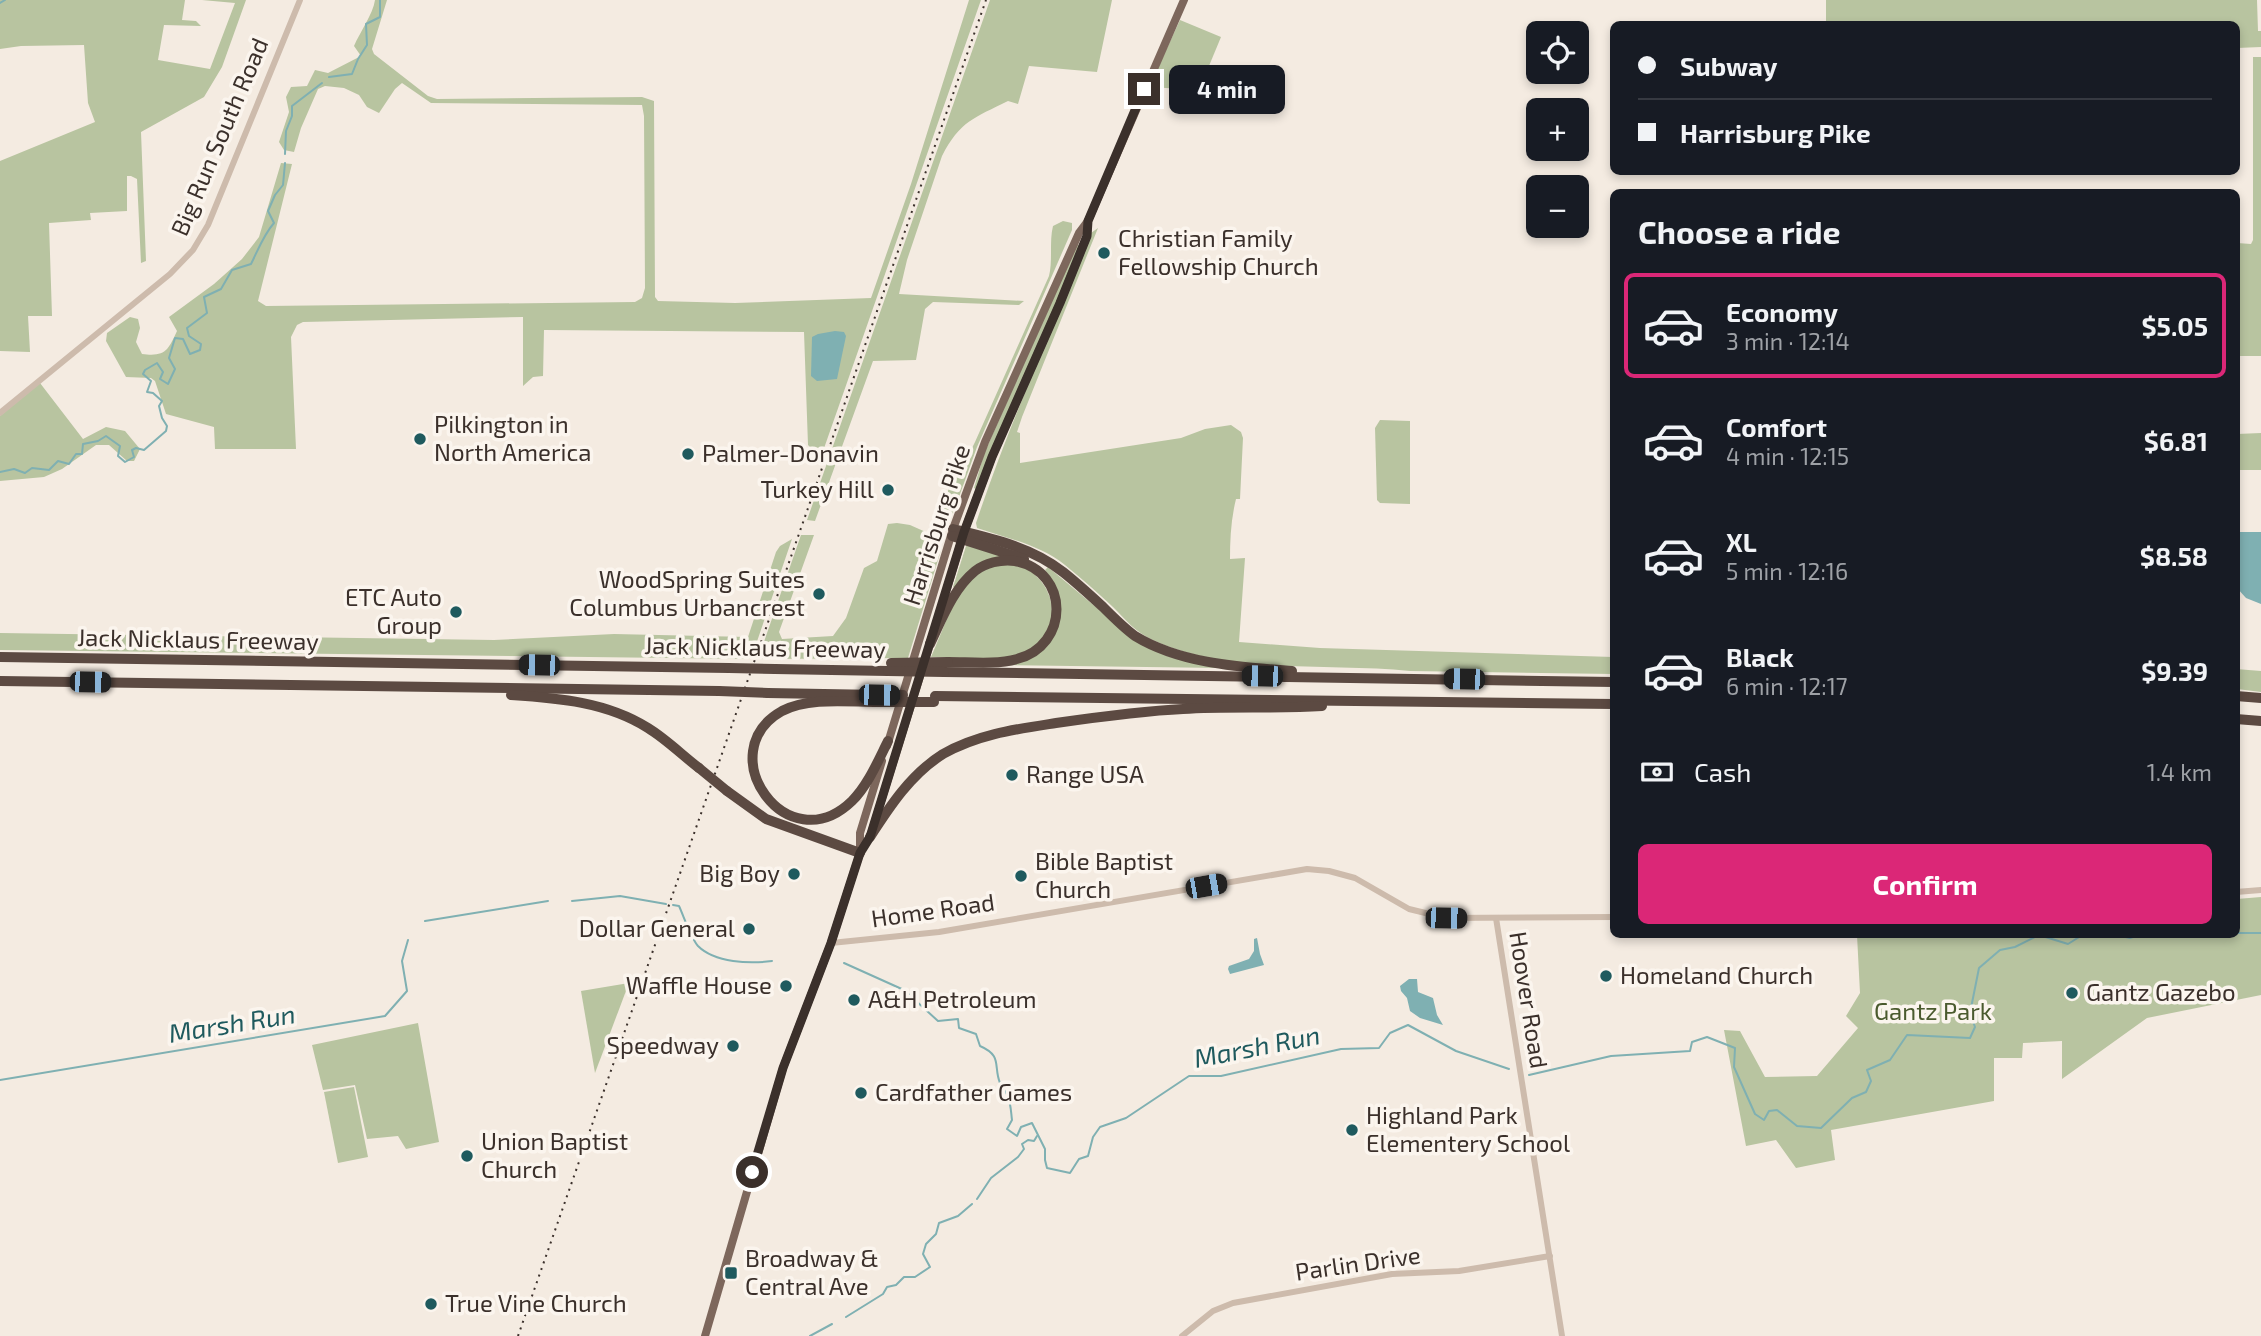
<!DOCTYPE html>
<meta charset="utf-8">
<style>
body{margin:0;font-family:"Exo 2",sans-serif;background:#20242c;color:#f1f3f6;height:100vh;display:flex;flex-direction:column;font-size:26px;white-space:nowrap}
*{box-sizing:border-box;margin:0}
p{font-size:23px;color:#9ea1a6}
.icon{flex:none;width:38px;height:38px;fill:none;stroke:currentColor;stroke-width:2;stroke-linecap:round;stroke-linejoin:round}
.map{position:relative;flex:1;overflow:hidden}
.details{position:absolute;left:1610px;top:189px;width:630px;height:749px;display:flex;flex-direction:column;background:#171b24;border-radius:10px;box-shadow:0 4px 10px #0003}
.details>*{flex:none}
.banner{position:absolute;left:1610px;top:21px;width:630px;height:154px;border-radius:10px;box-shadow:0 4px 10px #0003;display:grid;align-content:center;height:154px;padding:0 28px;background:#171b24}
.controls{position:absolute;left:1526px;top:21px;display:grid;gap:14px}
.controls a{display:grid;place-items:center;width:63px;height:63px;border-radius:10px;background:#171b24;box-shadow:0 4px 10px #0003;font-size:35px}
.end{position:absolute;width:32px;height:32px;margin:-16px;border:9px solid #3b302b;background:#fff;box-shadow:0 0 0 4px #fff}
.from{border-radius:50%}
.bubble{position:absolute;height:49px;border-radius:10px;background:#171b24;box-shadow:0 4px 10px #0003;font-size:23px;font-weight:700;line-height:49px;text-align:center}
.car{position:absolute;width:21px;height:42px;margin:-21px -10px;border-radius:9px;box-shadow:0 0 5px 2px #0007;background:linear-gradient(#222 24%,#8ab4d8 0 40%,#222 0 76%,#8ab4d8 0 86%,#222 0)}
.banner b{display:flex;align-items:center;gap:24px;height:66px;font-size:26px}
.banner b+b{border-top:2px solid #363941}
.banner i{width:18px;height:18px;background:#f1f3f6}
ul{padding:0;list-style:none}
li{display:flex;align-items:center;gap:21px;height:105px;margin:0 14px 10px;padding:0 14px;border:4px solid transparent;border-radius:10px}
li div{flex:1}
li b{display:block;font-size:26px}
li em{font-style:normal;font-weight:700}
li.selected{border-color:#db2777}
li>.icon{width:63px;height:63px;stroke-width:1.5}
h2{padding:0 28px;font-size:32px;line-height:84px}
.pay{display:flex;align-items:center;gap:18px;height:77px;padding:0 28px;font-size:26px}
.pay p{margin-inline-start:auto}
.button{display:flex;gap:14px;margin-top:auto;padding:14px 28px}
.button a{flex:1;height:80px;border-radius:10px;background:#db2777;color:#fff;font-size:28px;font-weight:700;line-height:80px;text-align:center}
.map>svg:first-child{display:block}
.green{fill:#b8c4a0}
.water{fill:#7fb0b2}
.lines{fill:none;stroke-linecap:round;stroke-linejoin:round}
.stream{stroke:#7fb0b2;stroke-width:2}
.minor{stroke:#cdbbac;stroke-width:6}
.major{stroke:#7d675c;stroke-width:8}
.highway{stroke:#5c4a42;stroke-width:10}
.rail{stroke:#3b302b;stroke-width:2;stroke-dasharray:2 5;stroke-linecap:butt}
.highway-bridge{stroke:#5c4a42;stroke-width:10}
.route{stroke:#3b302b;stroke-width:9}
.poi-dot{fill:#1f5a5e;stroke:#fbf5ee;stroke-width:2.5}
.labels{text-anchor:middle;stroke-width:7;stroke-linejoin:round;paint-order:stroke}
.street-label{font-size:24px;fill:#3b302b;stroke:#fbf5ee}
.poi-label{font-size:24px;fill:#3b302b;stroke:#fbf5ee;text-anchor:start}
.park-label{font-size:24px;fill:#4a5a2e;stroke:#fbf5ee}
.water-label{font-size:26px;font-style:italic;fill:#1f5a5e;stroke:#fbf5ee}
</style>
<div class="map">
<svg width="2261" height="1336" viewBox="0 0 2261 1336">
<rect width="100%" height="100%" fill="#f4ebe1"/>
<g class="green">
<polygon points="0,0 185,0 182,20 196,21 201,26 164,25 158,60 210,69 235,3 202,0 246,0 222,67 204,97 141,132 146,261 141,263 137,179 131,176 127,176 127,211 90,213 91,220 49,223 52,316 28,316 30,352 0,351 0,161 95,122 88,103 84,45 21,46 0,49"/>
<path d="M375,0h12l-15,49 2,5 54,42 9,3 205,-2 12,4 1,196 3,4 77,2 136,-5 40,-114 58,-184h12l-159,454 -4,1 -10,-10 -4,-113 -260,-2 -1,46 -10,1 -10,9v-69l-220,5 -6,3 -6,12 5,112h-81l-1,-22 -48,-13 -11,-33 -4,-3 -25,-1 -20,-36 1,-8 23,-16 8,2 2,9 -4,14 6,12c24,3 26,-4 35,-23l-8,-14 45,-33 28,-25 17,-22 22,-74 11,1 -34,137 8,5 369,-4 7,-4 3,-10 -1,-172 -2,-11 -211,-2 -29,-20 -7,6 -16,24 -12,-6 -8,-12 -15,-7 -19,-2 -7,3 -17,39 -7,24 -10,-2 -5,-8 10,-30 -3,-15 5,-10 16,-1 8,-16 13,3 33,-17 -7,-10c6,-14 19,-32 21,-46z"/>
<path d="M990,0h122l-15,72 -68,-6 -11,38 -10,-3c-34,17 -48,20 -66,55l-35,104 -8,34 125,7 -5,4 -86,-3 -8,7 -9,51 -43,1 -58,160 -8,-1z"/>
<polygon points="1826,0 2257,0 2258,31 2261,31 2261,47 2237,48 2236,24 1826,24"/>
<polygon points="1180,20 1221,37 1199,90 1149,87"/>
<polygon points="2253,57 2261,57 2261,356 2237,356 2237,243 2251,244 2253,240"/>
<path d="M1063,221l9,2v7l-95,217 -22,61 -4,8 -11,5 17,-64 15,-9 3,-6 74,-166c4,-16 0,-34 4,-50z"/>
<path d="M1098,228l-76,189 -5,15 3,1v30l161,-25 24,-9 26,-4 10,7 2,6 -3,61h-4c-5,20 -6,40 -6,60l15,-1 -6,84 81,6 293,9v17l-203,-3c-81,-8 -182,4 -257,-31 -18,-8 -27,-20 -40,-33 -16,-15 -32,-29 -48,-42 -25,-20 -58,-27 -88,-37l-1,-5c33,-99 76,-193 115,-290z"/>
<polygon points="1076,244 1079,245 1055,306 976,489 974,488 984,454"/>
<polygon points="40,383 83,439 106,427 125,431 140,449 134,461 127,461 109,445 96,445 62,469 44,477 0,481 0,416"/>
<polygon points="1380,420 1410,421 1410,504 1380,503 1377,500 1375,428"/>
<polygon points="2261,433 2261,470 2237,470 2237,434"/>
<polygon points="897,523 910,525 937,537 941,550 908,658 758,659 801,535 814,535 779,632 782,639 833,636 846,618 864,568 877,561 888,524"/>
<polygon points="792,539 751,659 0,650 0,633 494,640 614,634 748,637 776,552 780,546"/>
<polygon points="968,544 1005,555 955,588 953,587 966,546"/>
<path d="M996,564c9,1 20,-1 27,3 34,16 41,64 6,83 -26,14 -69,7 -98,7 12,-26 21,-58 41,-79 6,-6 17,-10 24,-14z"/>
<path d="M1048,567l80,67 93,34 -214,-3 41,-23c6,-29 18,-47 -3,-72z"/>
<polygon points="2236,669 2261,671 2261,692 2237,689"/>
<polygon points="2261,897 2261,995 2147,1018 2062,1079 2062,1041 2023,1043 2022,1058 1994,1058 1994,1101 1831,1130 1835,1160 1796,1168 1776,1140 1746,1146 1724,1030 1740,1031 1765,1077 1817,1076 1858,1028 1846,1016 1860,993 1857,935 2236,934 2237,899"/>
<polygon points="629,983 595,1073 581,991"/>
<polygon points="418,1023 439,1142 406,1149 398,1136 367,1139 355,1085 323,1090 312,1045"/>
<polygon points="354,1087 368,1157 338,1163 324,1092"/>
</g>
<g class="water">
<polygon points="835,331 844,332 846,336 837,379 817,381 811,376 812,337 818,334"/>
<polygon points="2237,532 2261,532 2261,604 2246,598 2237,588"/>
<polygon points="1257,938 1260,954 1264,965 1230,974 1228,969 1229,966 1249,959 1254,951 1254,939"/>
<polygon points="1409,979 1417,979 1418,992 1433,998 1437,1015 1443,1025 1420,1018 1410,1011 1407,998 1401,991 1400,986"/>
</g>
<g class="lines">
<g class="stream">
<polyline points="0,3 5,0"/>
<polyline points="329,77 352,74 358,59 367,45 366,24 380,17 380,0"/>
<polyline points="285,154 286,131 292,116 292,106 322,83"/>
<path d="M0,472l14,-3 11,4 7,-5 17,2 9,-9 11,3 7,-10h6l1,-10 15,-3 8,-5 14,10 -2,10 7,6 9,-5 -2,-7 4,-2 8,2 22,-19 1,-5 -5,-8 -3,-12 3,-5 -9,-8 -6,-1 4,-11 -8,-7 2,-4 12,-7 6,9 -3,7 8,5 7,-15 -6,-11 6,-20 8,1 7,15 10,-4 1,-6 -12,-8 -2,-8 20,-15 -3,-16 17,-8 11,-19 19,-6c7,-14 13,-30 23,-41l-6,-12 7,-16 8,-10 2,-22"/>
<polyline points="572,901 620,896 666,904"/>
<path d="M673,905l6,1c5,11 12,32 19,40 17,17 52,18 74,15"/>
<polyline points="425,921 548,901"/>
<polyline points="2236,933 2261,933"/>
<polyline points="2112,934 2130,938 2142,934"/>
<path d="M844,963l60,27 34,31 20,-2 1,9 17,6 4,12c23,10 13,20 20,37 2,6 7,9 8,14 3,7 3,16 4,23l-5,9 10,7 4,-9 11,-4 13,26v11l2,8 23,5 9,-14 9,-3 5,-19 7,-10 26,-9 63,-42h32l120,-27 38,-1 11,-15 18,-8 48,26 53,18"/>
<polyline points="1529,1075 1611,1056 1690,1051 1692,1042 1707,1037 1735,1048 1734,1067 1755,1114 1764,1120 1769,1111 1777,1110 1797,1126 1821,1128 1852,1098 1866,1092 1871,1081 1867,1070 1890,1060 1907,1035 1970,1038 1975,1027 1970,1013 1979,968 2000,950 2015,947 2039,935 2068,944 2084,934"/>
<polyline points="0,1080 385,1016 407,991 402,961 408,940"/>
<polyline points="977,1199 991,1178 1018,1157 1024,1149 1022,1144 1028,1140 1034,1141 1037,1136"/>
<polyline points="846,1317 883,1294 887,1287 896,1285 904,1277 915,1277 930,1267 923,1254 926,1244 936,1234 939,1223 958,1216 972,1204"/>
<polyline points="810,1336 832,1324"/>
</g>
<g class="minor">
<polyline points="0,413 170,274 193,250 208,225 300,0"/>
<polyline points="2236,892 2261,890"/>
<polyline points="1496,918 1562,1336"/>
<polyline points="831,943 939,932 1307,869 1329,871 1355,878 1409,909 1446,918 1614,917"/>
<polyline points="1182,1336 1213,1311 1233,1303 1392,1274 1459,1271 1550,1256"/>
</g>
<g class="major">
<polyline points="937,622 964,532 992,457 1060,303 1087,236 1088,221"/>
<polyline points="887,746 953,529 985,442 1079,233 1088,221 1184,0"/>
<polyline points="860,850 860,833 882,761"/>
<polyline points="705,1336 783,1068 831,943 860,853 870,837 931,641"/>
</g>
<g class="highway">
<path d="M953,529c37,9 79,18 110,43 14,11 27,23 40,35 10,10 21,21 32,29 46,28 105,31 157,35"/>
<polyline points="952,536 1024,559"/>
<path d="M930,644c12,-25 23,-55 45,-73 10,-8 26,-12 40,-10 56,11 54,85 2,98 -22,6 -47,3 -69,3"/>
<polyline points="0,657 729,668"/>
<polyline points="775,669 888,671"/>
<polyline points="944,672 1614,682"/>
<polyline points="0,681 719,691"/>
<polyline points="768,693 879,695"/>
<path d="M511,695c47,3 96,7 137,33 18,11 34,27 51,40"/>
<polyline points="935,696 1614,704"/>
<polyline points="2236,696 2261,698"/>
<path d="M877,702c-29,0 -68,-5 -95,9 -73,41 5,153 70,90 16,-16 26,-40 36,-60"/>
<polyline points="2236,719 2261,721"/>
<polyline points="727,791 766,819 860,853"/>
<path d="M870,837c20,-31 41,-63 73,-83 35,-20 74,-25 113,-31 42,-6 84,-12 127,-14 46,-3 92,0 139,-3"/>
</g>
<polyline class="rail" points="518,1336 986,0"/>
<g class="highway-bridge">
<polyline points="891,663 948,662"/>
<polyline points="729,668 775,669"/>
<polyline points="888,671 944,672"/>
<polyline points="719,691 768,693"/>
<polyline points="879,695 903,695"/>
<polyline points="877,702 934,702"/>
<polyline points="699,768 727,791"/>
</g>
</g>
<g class="lines">
<polyline class="route" points="752,1172 783,1068 831,943 860,853 870,837 964,532 992,457 1060,303 1087,236 1088,221 1144,89"/>
</g>
<g class="poi-dot">
<circle cx="1104" cy="253" r="7"/>
<circle cx="420" cy="439" r="7"/>
<circle cx="688" cy="454" r="7"/>
<circle cx="888" cy="490" r="7"/>
<circle cx="819" cy="594" r="7"/>
<circle cx="456" cy="612" r="7"/>
<circle cx="1012" cy="775" r="7"/>
<circle cx="794" cy="874" r="7"/>
<circle cx="1021" cy="876" r="7"/>
<circle cx="749" cy="929" r="7"/>
<circle cx="1606" cy="976" r="7"/>
<circle cx="786" cy="986" r="7"/>
<circle cx="2072" cy="993" r="7"/>
<circle cx="854" cy="1000" r="7"/>
<circle cx="733" cy="1046" r="7"/>
<circle cx="861" cy="1093" r="7"/>
<circle cx="1352" cy="1130" r="7"/>
<circle cx="467" cy="1156" r="7"/>
<rect x="724" y="1266" width="14" height="14" rx="3.5"/>
<circle cx="431" cy="1304" r="7"/>
</g>
<g class="labels">
<g class="street-label">
<text transform="translate(220 137) rotate(-67)" y="8">Big Run South Road</text>
<text transform="translate(937 525) rotate(-72)" y="8">Harrisburg Pike</text>
<text transform="translate(198 640) rotate(1)" y="8">Jack Nicklaus Freeway</text>
<text transform="translate(765 648) rotate(1)" y="8">Jack Nicklaus Freeway</text>
<text transform="translate(933 911) rotate(-8)" y="8">Home Road</text>
<text transform="translate(1528 1000) rotate(81)" y="8">Hoover Road</text>
<text transform="translate(1358 1264) rotate(-8)" y="8">Parlin Drive</text>
</g>
<g class="poi-label">
<text x="1118" y="247">Christian Family<tspan x="1118" dy="28">Fellowship Church</tspan></text>
<text x="434" y="433">Pilkington in<tspan x="434" dy="28">North America</tspan></text>
<text x="702" y="462">Palmer-Donavin</text>
<text x="874" y="498" text-anchor="end">Turkey Hill</text>
<text x="805" y="588" text-anchor="end">WoodSpring Suites<tspan x="805" dy="28">Columbus Urbancrest</tspan></text>
<text x="442" y="606" text-anchor="end">ETC Auto<tspan x="442" dy="28">Group</tspan></text>
<text x="1026" y="783">Range USA</text>
<text x="1035" y="870">Bible Baptist<tspan x="1035" dy="28">Church</tspan></text>
<text x="780" y="882" text-anchor="end">Big Boy</text>
<text x="735" y="937" text-anchor="end">Dollar General</text>
<text x="1620" y="984">Homeland Church</text>
<text x="772" y="994" text-anchor="end">Waffle House</text>
<text x="2086" y="1001">Gantz Gazebo</text>
<text x="868" y="1008">A&amp;H Petroleum</text>
<text x="719" y="1054" text-anchor="end">Speedway</text>
<text x="875" y="1101">Cardfather Games</text>
<text x="1366" y="1124">Highland Park<tspan x="1366" dy="28">Elementery School</tspan></text>
<text x="481" y="1150">Union Baptist<tspan x="481" dy="28">Church</tspan></text>
<text x="745" y="1267">Broadway &amp;<tspan x="745" dy="28">Central Ave</tspan></text>
<text x="445" y="1312">True Vine Church</text>
</g>
<g class="park-label">
<text x="1933" y="1020">Gantz Park</text>
</g>
<g class="water-label">
<text transform="translate(232 1024) rotate(-9)" y="9">Marsh Run</text>
<text transform="translate(1257 1047) rotate(-11)" y="9">Marsh Run</text>
</g>
</g>
</svg>
<div class="controls">
<a><svg class="icon" aria-label="locate" viewBox="0 0 24 24"><circle cx="12" cy="12" r="6"/><path d="M12 2v4M12 18v4M2 12h4M18 12h4"/></svg></a>
<a>+</a>
<a>−</a>
</div>
<i class="end from" style="left:752px;top:1172px"></i>
<i class="end" style="left:1144px;top:89px"></i>
<div class="bubble" style="left:1169px;top:65px;width:116px">4 min</div>
<i class="car" style="left:539px;top:665px;rotate:271deg"></i>
<i class="car" style="left:1262px;top:676px;rotate:271deg"></i>
<i class="car" style="left:1464px;top:679px;rotate:271deg"></i>
<i class="car" style="left:90px;top:682px;rotate:91deg"></i>
<i class="car" style="left:879px;top:695px;rotate:91deg"></i>
<i class="car" style="left:1206px;top:886px;rotate:80deg"></i>
<i class="car" style="left:1446px;top:918px;rotate:91deg"></i>
<div class="banner">
<b><i class="from"></i>Subway</b>
<b><i></i>Harrisburg Pike</b>
</div>
<section class="details">
<h2>Choose a ride</h2>
<ul>
<li class="selected"><svg class="icon" aria-label="car" viewBox="0 0 24 24"><path d="M5 17H2v-5l4-1 3-4h7l3 4 3 1v5h-3M9 17h6M6 11h13"/><circle cx="7" cy="17" r="2"/><circle cx="17" cy="17" r="2"/></svg><div><b>Economy</b><p>3 min · 12:14</p></div><em>$5.05</em></li>
<li><svg class="icon" aria-label="car" viewBox="0 0 24 24"><path d="M5 17H2v-5l4-1 3-4h7l3 4 3 1v5h-3M9 17h6M6 11h13"/><circle cx="7" cy="17" r="2"/><circle cx="17" cy="17" r="2"/></svg><div><b>Comfort</b><p>4 min · 12:15</p></div><em>$6.81</em></li>
<li><svg class="icon" aria-label="car" viewBox="0 0 24 24"><path d="M5 17H2v-5l4-1 3-4h7l3 4 3 1v5h-3M9 17h6M6 11h13"/><circle cx="7" cy="17" r="2"/><circle cx="17" cy="17" r="2"/></svg><div><b>XL</b><p>5 min · 12:16</p></div><em>$8.58</em></li>
<li><svg class="icon" aria-label="car" viewBox="0 0 24 24"><path d="M5 17H2v-5l4-1 3-4h7l3 4 3 1v5h-3M9 17h6M6 11h13"/><circle cx="7" cy="17" r="2"/><circle cx="17" cy="17" r="2"/></svg><div><b>Black</b><p>6 min · 12:17</p></div><em>$9.39</em></li>
</ul>
<div class="pay"><svg class="icon" aria-label="cash" viewBox="0 0 24 24"><path d="M3 7h18v10H3z"/><circle cx="12" cy="12" r="2"/></svg>Cash<p>1.4 km</p></div>
<div class="button"><a>Confirm</a></div>
</section>
</div>
